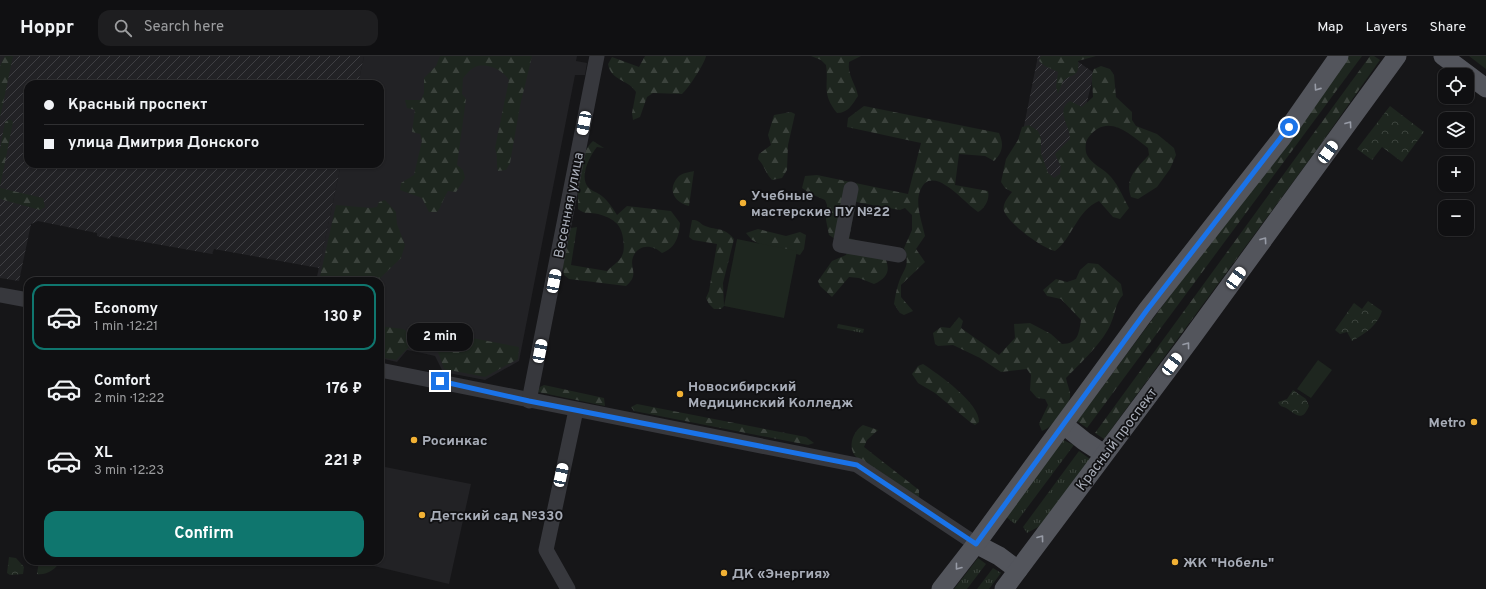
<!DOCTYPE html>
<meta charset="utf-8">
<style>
body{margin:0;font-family:Overpass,sans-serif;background:#1e1e20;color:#f1f3f6;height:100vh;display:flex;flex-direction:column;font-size:15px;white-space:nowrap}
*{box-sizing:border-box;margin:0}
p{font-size:13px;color:#9c9d9f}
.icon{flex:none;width:22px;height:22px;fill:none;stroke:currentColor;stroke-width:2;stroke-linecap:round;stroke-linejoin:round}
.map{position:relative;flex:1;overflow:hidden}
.drawer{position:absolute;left:24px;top:221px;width:360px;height:288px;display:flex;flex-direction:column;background:#101012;border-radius:12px;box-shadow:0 1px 3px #0004,0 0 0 1px #303032}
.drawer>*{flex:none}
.banner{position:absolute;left:24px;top:24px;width:360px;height:88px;border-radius:12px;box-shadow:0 1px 3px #0004,0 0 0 1px #303032;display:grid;align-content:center;height:88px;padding:0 20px;background:#101012}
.buttons{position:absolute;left:1438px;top:12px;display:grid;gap:8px}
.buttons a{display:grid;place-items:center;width:36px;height:36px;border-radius:8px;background:#101012;box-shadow:0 1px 3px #0004,0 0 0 1px #303032;font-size:20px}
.end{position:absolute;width:18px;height:18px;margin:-9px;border:5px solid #1a73e8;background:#fff;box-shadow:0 0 0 2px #fff}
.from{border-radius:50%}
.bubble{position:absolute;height:28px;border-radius:12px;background:#101012;box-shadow:0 1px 3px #0004,0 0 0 1px #303032;font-size:13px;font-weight:700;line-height:28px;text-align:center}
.car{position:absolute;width:12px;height:24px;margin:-12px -6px;border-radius:5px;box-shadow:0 0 3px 1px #0007;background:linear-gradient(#fff 24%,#345 0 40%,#fff 0 76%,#345 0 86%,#fff 0)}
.banner b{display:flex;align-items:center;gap:14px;height:38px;font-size:15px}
.banner b+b{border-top:1px solid #303032}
.banner i{width:10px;height:10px;background:#f1f3f6}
ul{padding:7px 0 0;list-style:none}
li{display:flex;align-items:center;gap:12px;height:66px;margin:0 8px 6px;padding:0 12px;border:2px solid transparent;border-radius:12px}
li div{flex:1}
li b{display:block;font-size:15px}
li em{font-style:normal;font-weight:700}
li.active{border-color:#0f766e}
li>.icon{width:36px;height:36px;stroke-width:1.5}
.cta{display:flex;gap:8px;margin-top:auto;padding:8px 20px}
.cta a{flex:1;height:46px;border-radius:12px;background:#0f766e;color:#fff;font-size:16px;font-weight:700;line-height:46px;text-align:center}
header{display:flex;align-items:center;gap:24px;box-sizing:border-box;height:56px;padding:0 20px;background:#101012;border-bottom:1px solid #303032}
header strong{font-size:19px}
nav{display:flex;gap:22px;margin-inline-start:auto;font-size:14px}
.search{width:280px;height:36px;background:#1e1e20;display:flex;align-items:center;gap:10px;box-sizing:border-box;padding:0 14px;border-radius:12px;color:#9c9d9f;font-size:15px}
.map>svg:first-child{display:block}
.built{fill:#222225}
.industrial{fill:url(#industrial-furrows)}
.grass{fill:url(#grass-tufts)}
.forest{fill:url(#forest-firs)}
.park{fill:url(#park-crowns)}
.garden{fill:#1e261f}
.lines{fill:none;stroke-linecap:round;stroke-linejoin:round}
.minor{stroke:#37383d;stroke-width:15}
.major{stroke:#53555c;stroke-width:19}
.oneway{stroke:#979ba6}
.route{stroke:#1a73e8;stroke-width:5}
.poi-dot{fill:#f2b134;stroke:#111113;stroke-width:1.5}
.labels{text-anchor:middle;stroke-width:3.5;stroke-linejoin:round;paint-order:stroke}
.poi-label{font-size:14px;font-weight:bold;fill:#a8adb8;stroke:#111113;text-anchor:start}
.street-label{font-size:14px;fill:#a8adb8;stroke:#111113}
</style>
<header>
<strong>Hoppr</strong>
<div class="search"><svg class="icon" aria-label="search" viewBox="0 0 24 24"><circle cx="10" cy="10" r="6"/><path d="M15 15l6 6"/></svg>Search here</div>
<nav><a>Map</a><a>Layers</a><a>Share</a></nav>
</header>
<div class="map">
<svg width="1486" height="533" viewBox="0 0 1486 533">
<defs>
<pattern id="industrial-furrows" width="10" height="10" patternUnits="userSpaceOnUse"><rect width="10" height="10" fill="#222225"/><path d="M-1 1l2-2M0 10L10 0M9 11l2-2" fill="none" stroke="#3f3f43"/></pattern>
<pattern id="grass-tufts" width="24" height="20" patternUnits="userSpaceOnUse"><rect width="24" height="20" fill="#1e261f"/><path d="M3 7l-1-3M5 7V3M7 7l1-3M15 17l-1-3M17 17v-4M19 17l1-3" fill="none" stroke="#3c433d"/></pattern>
<pattern id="forest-firs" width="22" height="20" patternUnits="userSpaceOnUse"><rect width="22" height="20" fill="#1e261f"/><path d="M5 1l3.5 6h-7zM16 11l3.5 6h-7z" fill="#3c433d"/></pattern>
<pattern id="park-crowns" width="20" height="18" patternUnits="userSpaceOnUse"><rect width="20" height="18" fill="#1e261f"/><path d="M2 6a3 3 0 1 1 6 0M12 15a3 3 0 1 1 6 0" fill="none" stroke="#3c433d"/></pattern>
</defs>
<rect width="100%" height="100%" fill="#161618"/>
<g class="built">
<polygon points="364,0 577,0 576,5 587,7 585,19 575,19 519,305 485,324 443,316 435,300 422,297 407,294 397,306 380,302 380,225 316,225 341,108 380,108 380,28 358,28"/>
<polygon points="380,410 471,428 449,528 353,505 380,505"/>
</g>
<g class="industrial">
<polygon points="0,0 364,0 358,28 28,28 28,108 341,108 319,212 214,193 212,198 111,180 110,183 97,180 97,177 38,165 31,168 19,225 0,222"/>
<polygon points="1038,0 1070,0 1094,17 1065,136 1046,140 1023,75"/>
</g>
<g class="grass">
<polygon points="1469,0 1486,0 1486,13"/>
<polygon points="838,268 864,273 863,277 837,272"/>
<polygon points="1063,384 1074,389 1015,468 1005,460"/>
<polygon points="1079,395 1090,403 1040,470 1027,477 1023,471"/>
<polygon points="978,502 986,508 967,533 954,533"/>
<polygon points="993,512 1001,517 989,533 977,533"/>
</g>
<g class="forest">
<polygon points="5,0 13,0 0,62 0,10"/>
<path d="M440,0h92l-12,50 -10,57 -4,7 -8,1c-2,-8 0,-15 -3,-23l14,-68c-6,-10 -22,-18 -34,-13 -5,2 -9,8 -12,11l-1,16 4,5 -9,66 6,5 2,8 -9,14 -8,-1c-5,7 -6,15 -11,21h-8l-7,-14 -22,-8 1,-7 13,-8 8,-34 -2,-7 -8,-2 3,-22 -8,-2 -2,-8h16l3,-7v-15l12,-12z"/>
<path d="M645,0h61c-1,7 -18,33 -24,38l-29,-1 -6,4 -7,20 -7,3 -1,-7 4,-21c-8,-13 -25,-11 -28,-28l4,-7 27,10z"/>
<path d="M811,0h50l-12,6c-2,13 7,22 9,34 -6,9 -10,17 -21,17 -16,-20 -8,-27 -11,-48l-5,-5z"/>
<path d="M1041,0h55l-18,5c2,16 -5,12 -15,20l-5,13 -2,-7 2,-15 -13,-6 -6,-5z"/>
<polygon points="1348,0 1362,0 1087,372 1077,365"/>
<polygon points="1370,0 1374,0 1380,4 1315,96 1104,383 1095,377"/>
<path d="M1101,10l9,3 4,6 2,22 16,15v8l4,6 21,8 17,14 2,7 -6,14 -13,18 -19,12 -7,-2c-7,-19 6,-29 18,-42l-1,-7c-19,-15 -41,-36 -60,-10 -3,4 -3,13 -1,17 5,9 15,13 21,19 9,8 15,23 21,34l-9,11 -7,-2 -14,-16c-22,9 -27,38 -44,50 -13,-3 -46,-27 -51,-40 -2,-7 4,-14 8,-19l-7,-4 -4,-6 5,-23 12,-19 4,-13 7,-2 9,6 3,7v15l7,20 6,5 6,-4 1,-7 -6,-13 15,-15c0,-14 -15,-28 0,-38l12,6 11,-10c0,-10 -3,-20 1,-28z"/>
<path d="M864,50l135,27c5,11 4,19 -5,28l-9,-5 -26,-2 -4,31 33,6c2,8 -3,17 -10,21 -11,-8 -21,-20 -33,-27 -5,-4 -15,-7 -20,-2 -13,14 -4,35 0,53l-9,13 9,13 -24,23v12l12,14 -9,4 -4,-2 -6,-9c1,-6 2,-13 4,-19 5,-17 13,-17 6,-37l8,-18v-15l-7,-7 -5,2 -44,-8 -7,36 30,9c10,16 15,28 -5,37l-15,-6 -10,-1 -17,20 -12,-11 -2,-5 14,-20 14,-6 2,-5 -2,-4 -17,-11 -3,-15 1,-15 -2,-5 -14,-6 -9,-6 3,-12 12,-1 91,19 13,-51 -74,-16 1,-9z"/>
<path d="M791,56l4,2 -7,31 -1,25 -5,8 -10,2c-6,-6 -8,-15 -14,-21l1,-5 12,-9 -3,-10 6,-20z"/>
<polygon points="10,63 13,66 0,131 0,93 5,66"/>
<path d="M593,85l11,7 -7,-1c-7,8 -18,30 -9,40 2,3 8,5 11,7 8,5 13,13 18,21l10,-9 44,5 9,12c-1,13 -4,25 -18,30 -9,-8 -23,-10 -29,4 -4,11 7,17 -7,29l-57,-7 -5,-4c-3,-18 0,-30 7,-47l6,-1 -6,38 36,6c13,-12 19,-13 16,-33 -2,-15 -11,-20 -25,-24 -8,-2 -13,1 -20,-5 0,-20 -1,-54 15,-68z"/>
<path d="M694,115l-5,35c-16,-4 -22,-18 -10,-30 4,-3 11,-4 15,-5z"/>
<polygon points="0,132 43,142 45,151 40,154 0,143"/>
<polygon points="385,144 396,156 397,168 405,189 401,202 377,225 319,225 336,149 371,152 377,151 379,146"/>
<path d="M692,164c6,0 7,2 11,5 12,6 21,1 31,14l-11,44 1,23 -3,3h-7l-5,-5 -3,-6 3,-7 8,-47 -24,-4 -4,-3z"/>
<polygon points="758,173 786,180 800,176 806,179 804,193 800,199 786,195 772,195 752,184 746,177"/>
<path d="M1088,207l10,1 23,20 2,11c-8,9 -7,17 -12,28 -6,17 -32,42 -45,55 1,6 5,14 4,19 -2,12 -17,30 -28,34l-3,-7 9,-19 -3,-6 -8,-1 -7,-8 1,-15 -4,-6 -26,3 -21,-14 -27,-13 -15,1 -3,-2 -2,-11 8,-6 9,1 9,-11 4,4 -2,7 38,27 16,-17 -1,-14 16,-1 21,11 11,10c16,0 17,-11 19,-24l-20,-21 -14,-3 -4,-6 13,-11 11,3 9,-3 4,-9z"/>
<polygon points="380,270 403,273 418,282 435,286 446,277 519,291 518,303 485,321 444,313 438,296 409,291 396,304 380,301"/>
<path d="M923,308c15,10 57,39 56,58l-4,3 -5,-3 -35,-29 -17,-10 -6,-9 6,-8z"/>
<polygon points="544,329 604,342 605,350 538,336 540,331"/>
<polygon points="637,348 806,381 814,387 808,389 634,355 631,351"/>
<path d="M863,369l15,5 -11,10 -3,7 55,43v8l-7,-1c-16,-11 -42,-27 -56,-40 -9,-10 -3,-26 7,-32z"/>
</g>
<g class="park">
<polygon points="1390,50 1424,76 1402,106 1382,91 1372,104 1357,93"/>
<path d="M1368,245l14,10c-4,14 -17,23 -30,30l-5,-9 -7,2 -5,-4 19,-27 8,6z"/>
<path d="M1293,334l13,9 3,7c-7,17 -13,8 -23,2 -4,-2 -6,-1 -8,-6l9,-3z"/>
<polygon points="9,501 16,502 24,511 23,518 10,519 7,517"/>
<path d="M39,505h21c-3,8 -15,15 -23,13z"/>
</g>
<g class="garden">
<polygon points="737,183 797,195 784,262 724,250"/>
<polygon points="1318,304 1332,314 1311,342 1297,333"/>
</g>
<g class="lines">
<g class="minor">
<polyline points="851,133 840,189 899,199"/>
<polyline points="0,239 28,244"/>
<polyline points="380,314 857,409 976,488"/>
<polyline points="529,345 597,0"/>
<polyline points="568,533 546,494 576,354"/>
</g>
<g class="major">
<polyline points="1443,0 1486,32"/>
<polyline points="1064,369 1084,385 1104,398"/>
<polyline points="976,488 999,500 1018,514"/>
<polyline points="941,533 976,488 1147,254 1281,83 1339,0"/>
<polyline points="1004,533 1190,284 1397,0"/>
</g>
</g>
<defs><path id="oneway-chevron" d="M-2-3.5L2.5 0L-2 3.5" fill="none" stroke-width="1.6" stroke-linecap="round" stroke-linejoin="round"/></defs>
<g class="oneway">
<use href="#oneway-chevron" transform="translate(1317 32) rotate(125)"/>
<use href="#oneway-chevron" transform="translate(1349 68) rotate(-54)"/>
<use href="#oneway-chevron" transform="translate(1264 184) rotate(-54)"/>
<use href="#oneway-chevron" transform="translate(1187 289) rotate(-53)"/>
<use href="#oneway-chevron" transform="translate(1041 482) rotate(-53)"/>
<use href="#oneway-chevron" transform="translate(958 511) rotate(128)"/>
</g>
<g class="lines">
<polyline class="route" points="440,325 529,345 857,409 976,488 1147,254 1289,71"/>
</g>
<g class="poi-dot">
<circle cx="743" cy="147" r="4"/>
<circle cx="680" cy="338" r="4"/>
<circle cx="1474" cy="366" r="4"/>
<circle cx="414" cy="384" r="4"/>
<circle cx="422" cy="459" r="4"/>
<circle cx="1175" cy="506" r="4"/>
<circle cx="724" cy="517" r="4"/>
</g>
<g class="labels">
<g class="poi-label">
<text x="751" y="144">Учебные<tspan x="751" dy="16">мастерские ПУ №22</tspan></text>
<text x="688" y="335">Новосибирский<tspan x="688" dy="16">Медицинский Колледж</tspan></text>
<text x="1466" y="371" text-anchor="end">Metro</text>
<text x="422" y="389">Росинкас</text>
<text x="430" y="464">Детский сад №330</text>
<text x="1183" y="511">ЖК "Нобель"</text>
<text x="732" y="522">ДК «Энергия»</text>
</g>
<g class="street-label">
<text transform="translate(568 149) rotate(-79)" y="5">Весенняя улица</text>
<text transform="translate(1116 383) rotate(-53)" y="5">Красный проспект</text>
</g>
</g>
</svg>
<div class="buttons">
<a><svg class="icon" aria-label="locate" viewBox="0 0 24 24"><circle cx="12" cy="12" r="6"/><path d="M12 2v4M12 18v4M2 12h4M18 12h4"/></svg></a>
<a><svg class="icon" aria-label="layers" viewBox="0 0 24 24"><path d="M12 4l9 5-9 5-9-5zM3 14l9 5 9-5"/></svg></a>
<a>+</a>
<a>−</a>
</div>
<i class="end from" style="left:1289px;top:71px"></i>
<i class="end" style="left:440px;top:325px"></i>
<div class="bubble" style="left:407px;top:267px;width:66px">2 min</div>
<i class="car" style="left:584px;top:67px;rotate:191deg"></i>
<i class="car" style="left:1328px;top:96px;rotate:36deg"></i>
<i class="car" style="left:1236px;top:222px;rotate:36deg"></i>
<i class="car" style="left:554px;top:225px;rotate:11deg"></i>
<i class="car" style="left:540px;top:295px;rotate:11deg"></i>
<i class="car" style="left:1172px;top:308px;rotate:37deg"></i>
<i class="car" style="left:561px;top:419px;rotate:12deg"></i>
<div class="banner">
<b><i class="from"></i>Красный проспект</b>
<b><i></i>улица Дмитрия Донского</b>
</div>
<section class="drawer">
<ul>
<li class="active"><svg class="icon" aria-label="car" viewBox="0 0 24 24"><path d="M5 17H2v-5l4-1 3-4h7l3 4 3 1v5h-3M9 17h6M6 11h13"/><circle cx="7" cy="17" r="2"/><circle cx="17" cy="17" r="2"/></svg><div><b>Economy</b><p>1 min · 12:21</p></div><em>130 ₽</em></li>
<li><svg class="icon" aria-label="car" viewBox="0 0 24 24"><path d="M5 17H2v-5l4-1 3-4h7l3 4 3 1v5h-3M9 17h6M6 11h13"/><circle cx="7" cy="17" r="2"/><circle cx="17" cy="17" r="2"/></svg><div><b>Comfort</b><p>2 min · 12:22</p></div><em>176 ₽</em></li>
<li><svg class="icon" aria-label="car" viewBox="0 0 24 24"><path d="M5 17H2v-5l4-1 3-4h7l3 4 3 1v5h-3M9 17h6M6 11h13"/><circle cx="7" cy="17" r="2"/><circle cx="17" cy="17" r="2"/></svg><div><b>XL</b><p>3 min · 12:23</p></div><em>221 ₽</em></li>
</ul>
<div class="cta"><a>Confirm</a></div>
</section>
</div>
